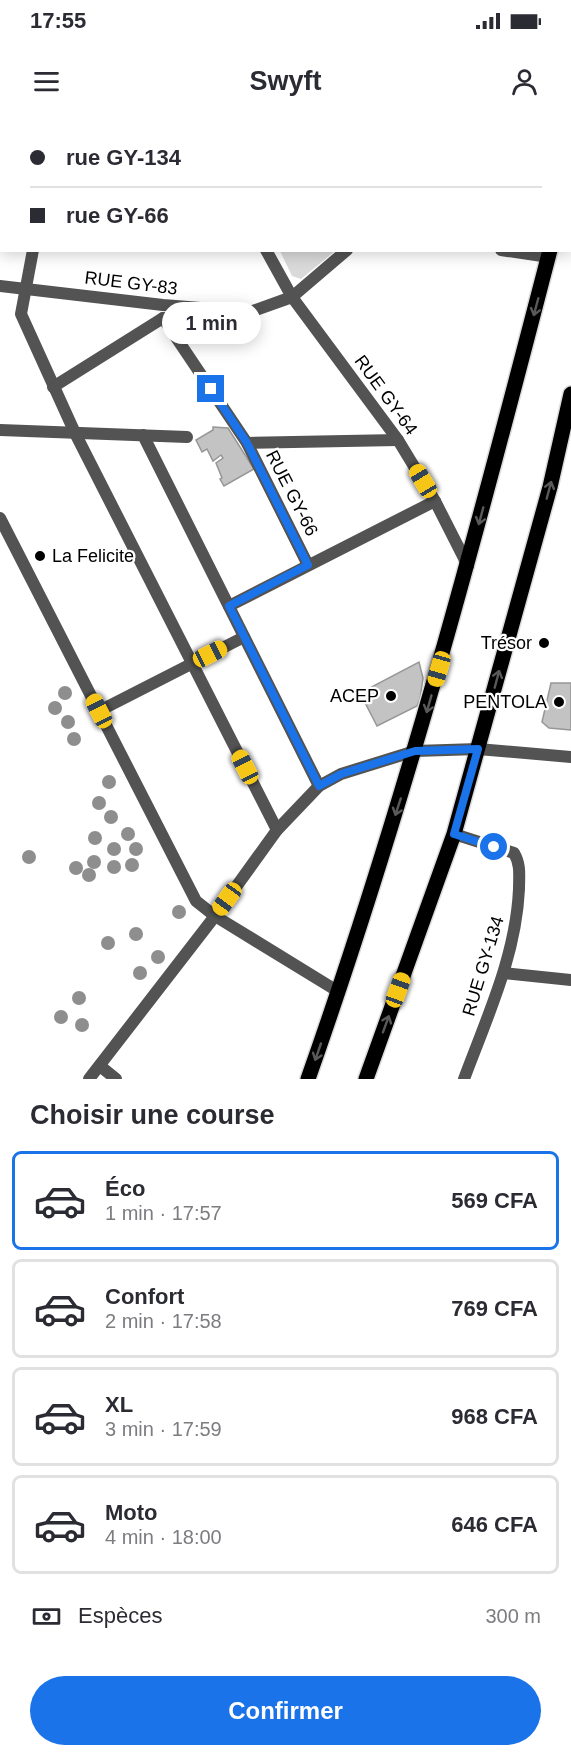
<!DOCTYPE html>
<html lang="fr">
<meta charset="utf-8">
<style>
body{margin:0;font-family:Arial,sans-serif;background:#f2f2f3;color:#2b2b33;height:100vh;display:flex;flex-direction:column;font-size:22px;white-space:nowrap}
*{box-sizing:border-box;margin:0}
p{font-size:20px;color:#7c7c81}
.icon{flex:none;width:33px;height:33px;fill:none;stroke:currentColor;stroke-width:2;stroke-linecap:round;stroke-linejoin:round}
.map{position:relative;height:959px;overflow:hidden}
.panel{display:flex;flex-direction:column;background:#fff;flex:1}
.panel>*{flex:none}
.guide{position:absolute;left:0px;top:0px;width:572px;height:132px;box-shadow:0 3px 15px #0003;display:grid;align-content:center;height:132px;padding:0 30px;background:#fff}
.end{position:absolute;width:27px;height:27px;margin:-14px;border:8px solid #1a73e8;background:#fff;box-shadow:0 0 0 3px #fff}
.from{border-radius:50%}
.bubble{position:absolute;height:42px;border-radius:21px;background:#fff;box-shadow:0 3px 15px #0003;font-size:20px;font-weight:700;line-height:42px;text-align:center}
.car{position:absolute;width:18px;height:36px;margin:-18px -9px;border-radius:8px;box-shadow:0 0 4px 2px #0007;background:linear-gradient(#f5c518 24%,#345 0 40%,#f5c518 0 76%,#345 0 86%,#f5c518 0)}
.guide b{display:flex;align-items:center;gap:21px;height:57px;font-size:22px}
.guide b+b{border-top:2px solid #e1e1e2}
.guide i{width:15px;height:15px;background:#2b2b33}
ul{padding:0;list-style:none}
li{display:flex;align-items:center;gap:18px;height:99px;margin:0 12px 9px;padding:0 18px;border:3px solid #e1e1e2;border-radius:9px}
li div{flex:1}
li b{display:block;font-size:22px}
li em{font-style:normal;font-weight:700}
li.selected{border-color:#1a73e8}
li>.icon{width:54px;height:54px;stroke-width:1.5}
h2{padding:0 30px;font-size:27px;line-height:72px}
.pay{display:flex;align-items:center;gap:15px;height:66px;padding:0 30px;font-size:22px}
.pay p{margin-inline-start:auto}
.action{display:flex;gap:12px;margin-top:auto;padding:12px 30px}
.action a{flex:1;height:69px;border-radius:36px;background:#1a73e8;color:#fff;font-size:24px;font-weight:700;line-height:69px;text-align:center}
.status{display:flex;justify-content:space-between;align-items:center;height:42px;padding:0 30px;background:#fff;direction:ltr}
.status svg{height:16px;fill:currentColor}
header{display:flex;justify-content:space-between;align-items:center;height:78px;padding:0 30px;background:#fff;font-size:27px;font-weight:700}
.map>svg:first-child{display:block}
.green{fill:#dadada}
.building{fill:#c3c3c3;stroke:#979797;stroke-width:1.5}
.lines{fill:none;stroke-linecap:round;stroke-linejoin:round}
.primary-casing{stroke:#dbdbdb;stroke-width:18}
.street{stroke:#535353;stroke-width:12}
.primary{stroke:#000;stroke-width:15}
.tree{fill:#8e8e8e}
.oneway{stroke:#595959}
.route{stroke:#1a73e8;stroke-width:8}
.poi-dot{fill:#000;stroke:#fff;stroke-width:2}
.labels{text-anchor:middle;stroke-width:4.5;stroke-linejoin:round;paint-order:stroke}
.street-label{font-size:18px;fill:#000;stroke:#fff}
.poi-label{font-size:18px;fill:#000;stroke:#fff;text-anchor:end}
</style>
<div class="status"><b>17:55</b><svg viewBox="0 0 49 12"><path d="M0 12V9h3v3zM5 12V6h3v6zM10 12V3h3v9zM15 12V0h3v12zM26 1h20v11H26zM47 4h2v5h-2z"/></svg></div>
<header><svg class="icon" aria-label="menu" viewBox="0 0 24 24"><path d="M4 6h16M4 12h16M4 18h16"/></svg>Swyft<svg class="icon" aria-label="person" viewBox="0 0 24 24"><circle cx="12" cy="8" r="4"/><path d="M4 21q1-7 8-7t8 7"/></svg></header>
<div class="map">
<svg width="571" height="959" viewBox="0 0 571 959">
<rect width="100%" height="100%" fill="#fff"/>
<polygon class="green" points="280,131 335,131 301,159 292,156"/>
<g class="building">
<polygon points="213,307 228,308 254,349 224,366 220,359 222,358 216,343 223,338 221,335 213,341 207,329 202,332 196,320 213,310"/>
<polygon points="419,542 423,558 420,579 417,586 377,606 360,573"/>
<polygon points="551,563 571,563 571,610 549,608 542,602"/>
</g>
<g class="lines">
<defs>
<g id="primary">
<polyline points="570,54 571,51"/>
<path d="M308,959c96,-272 170,-550 242,-829"/>
<polyline points="366,959 454,714 550,367 571,274"/>
</g>
</defs>
<use href="#primary" class="primary-casing"/>
<g class="street">
<polyline points="246,0 256,1"/>
<polyline points="59,2 59,0"/>
<polyline points="386,2 387,0"/>
<polyline points="33,130 21,194 75,313 277,710"/>
<polyline points="266,130 292,177 398,320 435,381 468,446"/>
<polyline points="501,130 549,137"/>
<polyline points="0,166 163,185 250,192 292,177 347,130"/>
<polyline points="163,198 247,323 308,445"/>
<polyline points="53,267 163,198"/>
<polyline points="0,310 187,317"/>
<polyline points="143,315 319,666"/>
<polyline points="247,323 398,320"/>
<polyline points="0,398 196,781 215,796 339,872"/>
<polyline points="229,486 435,381"/>
<polyline points="99,591 244,517"/>
<path d="M454,714l60,19c7,12 5,23 5,36 -3,67 -32,128 -55,190"/>
<polyline points="504,853 571,860"/>
<polyline points="100,946 116,959"/>
<polyline points="89,959 215,796 277,710 319,666 341,654 415,631 478,629 571,637"/>
</g>
<use href="#primary" class="primary"/>
</g>
<g class="tree">
<circle cx="65" cy="573" r="7"/>
<circle cx="55" cy="588" r="7"/>
<circle cx="68" cy="602" r="7"/>
<circle cx="74" cy="619" r="7"/>
<circle cx="109" cy="662" r="7"/>
<circle cx="99" cy="683" r="7"/>
<circle cx="111" cy="697" r="7"/>
<circle cx="128" cy="714" r="7"/>
<circle cx="95" cy="718" r="7"/>
<circle cx="114" cy="729" r="7"/>
<circle cx="136" cy="729" r="7"/>
<circle cx="29" cy="737" r="7"/>
<circle cx="94" cy="742" r="7"/>
<circle cx="132" cy="745" r="7"/>
<circle cx="114" cy="747" r="7"/>
<circle cx="76" cy="748" r="7"/>
<circle cx="89" cy="755" r="7"/>
<circle cx="179" cy="792" r="7"/>
<circle cx="136" cy="814" r="7"/>
<circle cx="108" cy="823" r="7"/>
<circle cx="158" cy="837" r="7"/>
<circle cx="140" cy="853" r="7"/>
<circle cx="79" cy="878" r="7"/>
<circle cx="61" cy="897" r="7"/>
<circle cx="82" cy="905" r="7"/>
</g>
<defs><path id="oneway-shaft" d="M-6 0H5M1.5-3L5.5 0L1.5 3" fill="none" stroke-width="1.6" stroke-linecap="round" stroke-linejoin="round" transform="scale(1.5)"/></defs>
<g class="oneway">
<use href="#oneway-shaft" transform="translate(536 187) rotate(105)"/>
<use href="#oneway-shaft" transform="translate(549 370) rotate(-75)"/>
<use href="#oneway-shaft" transform="translate(481 396) rotate(105)"/>
<use href="#oneway-shaft" transform="translate(497 559) rotate(-75)"/>
<use href="#oneway-shaft" transform="translate(429 584) rotate(106)"/>
<use href="#oneway-shaft" transform="translate(398 687) rotate(108)"/>
<use href="#oneway-shaft" transform="translate(386 904) rotate(-70)"/>
<use href="#oneway-shaft" transform="translate(318 932) rotate(109)"/>
</g>
<g class="lines">
<polyline class="route" points="211,269 247,323 308,445 229,486 319,666 341,654 415,631 478,629 454,714 494,727"/>
</g>
<g class="poi-dot">
<circle cx="40" cy="436" r="6"/>
<circle cx="544" cy="523" r="6"/>
<circle cx="391" cy="576" r="6"/>
<circle cx="559" cy="582" r="6"/>
</g>
<g class="labels">
<g class="street-label">
<text transform="translate(131 163) rotate(7)" y="6">RUE GY-83</text>
<text transform="translate(386 275) rotate(54)" y="6">RUE GY-64</text>
<text transform="translate(292 373) rotate(63)" y="6">RUE GY-66</text>
<text transform="translate(483 846) rotate(-73)" y="6">RUE GY-134</text>
</g>
<g class="poi-label">
<text x="52" y="442" text-anchor="start">La Felicite</text>
<text x="532" y="529">Trésor</text>
<text x="379" y="582">ACEP</text>
<text x="547" y="588">PENTOLA</text>
</g>
</g>
</svg>
<i class="end from" style="left:494px;top:727px"></i>
<i class="end" style="left:211px;top:269px"></i>
<div class="bubble" style="left:162px;top:182px;width:99px">1 min</div>
<i class="car" style="left:423px;top:361px;rotate:329deg"></i>
<i class="car" style="left:210px;top:534px;rotate:63deg"></i>
<i class="car" style="left:439px;top:549px;rotate:196deg"></i>
<i class="car" style="left:99px;top:591px;rotate:333deg"></i>
<i class="car" style="left:245px;top:647px;rotate:333deg"></i>
<i class="car" style="left:227px;top:779px;rotate:216deg"></i>
<i class="car" style="left:398px;top:870px;rotate:20deg"></i>
<div class="guide">
<b><i class="from"></i>rue GY-134</b>
<b><i></i>rue GY-66</b>
</div>
</div>
<section class="panel">
<h2>Choisir une course</h2>
<ul>
<li class="selected"><svg class="icon" aria-label="car" viewBox="0 0 24 24"><path d="M5 17H2v-5l4-1 3-4h7l3 4 3 1v5h-3M9 17h6M6 11h13"/><circle cx="7" cy="17" r="2"/><circle cx="17" cy="17" r="2"/></svg><div><b>Éco</b><p>1 min · 17:57</p></div><em>569 CFA</em></li>
<li><svg class="icon" aria-label="car" viewBox="0 0 24 24"><path d="M5 17H2v-5l4-1 3-4h7l3 4 3 1v5h-3M9 17h6M6 11h13"/><circle cx="7" cy="17" r="2"/><circle cx="17" cy="17" r="2"/></svg><div><b>Confort</b><p>2 min · 17:58</p></div><em>769 CFA</em></li>
<li><svg class="icon" aria-label="car" viewBox="0 0 24 24"><path d="M5 17H2v-5l4-1 3-4h7l3 4 3 1v5h-3M9 17h6M6 11h13"/><circle cx="7" cy="17" r="2"/><circle cx="17" cy="17" r="2"/></svg><div><b>XL</b><p>3 min · 17:59</p></div><em>968 CFA</em></li>
<li><svg class="icon" aria-label="car" viewBox="0 0 24 24"><path d="M5 17H2v-5l4-1 3-4h7l3 4 3 1v5h-3M9 17h6M6 11h13"/><circle cx="7" cy="17" r="2"/><circle cx="17" cy="17" r="2"/></svg><div><b>Moto</b><p>4 min · 18:00</p></div><em>646 CFA</em></li>
</ul>
<div class="pay"><svg class="icon" aria-label="cash" viewBox="0 0 24 24"><path d="M3 7h18v10H3z"/><circle cx="12" cy="12" r="2"/></svg>Espèces<p>300 m</p></div>
<div class="action"><a>Confirmer</a></div>
</section>
